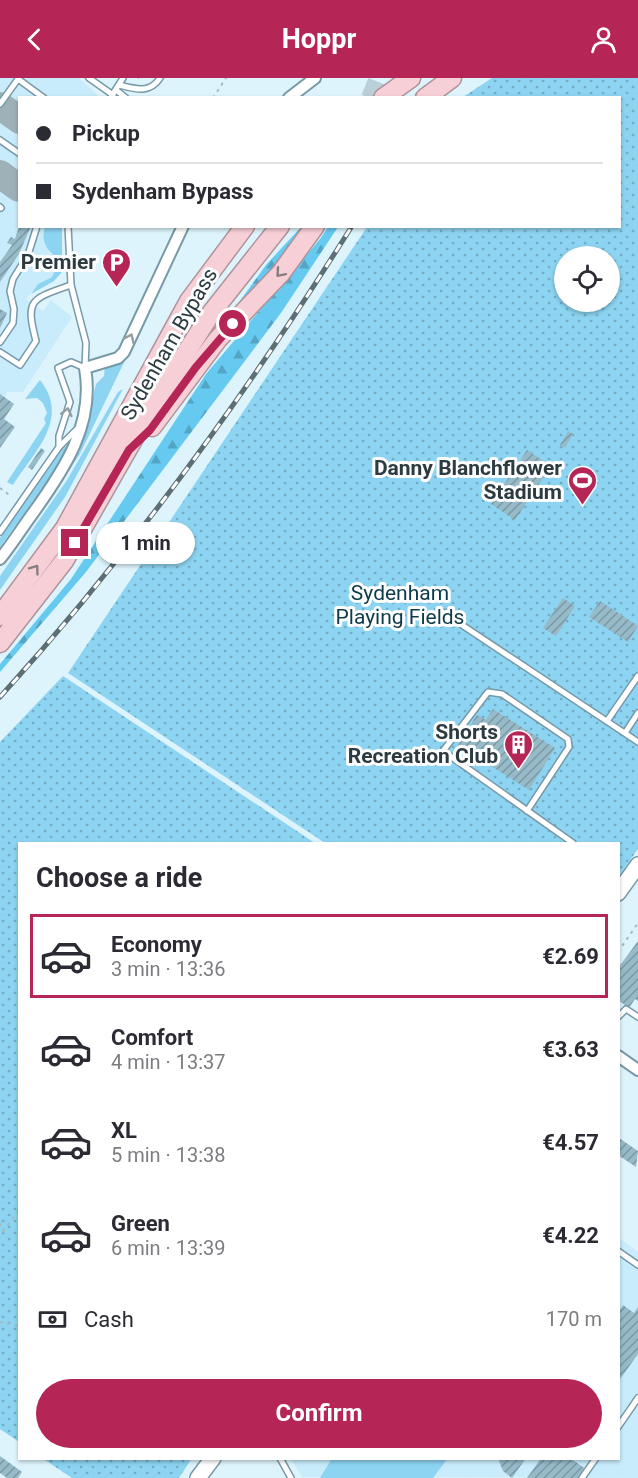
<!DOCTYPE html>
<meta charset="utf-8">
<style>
body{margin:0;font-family:Roboto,sans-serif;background:#f2f2f3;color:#2b2b33;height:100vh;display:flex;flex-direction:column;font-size:22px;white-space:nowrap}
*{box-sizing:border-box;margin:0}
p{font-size:20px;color:#7c7c81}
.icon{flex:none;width:33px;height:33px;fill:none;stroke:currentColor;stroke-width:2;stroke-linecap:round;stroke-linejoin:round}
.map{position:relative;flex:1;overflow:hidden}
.panel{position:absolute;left:18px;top:764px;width:602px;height:618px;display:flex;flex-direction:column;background:#fff;border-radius:0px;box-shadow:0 2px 4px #0004}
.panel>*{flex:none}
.top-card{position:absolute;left:18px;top:18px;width:603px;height:132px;border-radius:0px;box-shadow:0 2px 4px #0004;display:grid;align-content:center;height:132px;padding:0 18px;background:#fff}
.fabs{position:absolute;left:554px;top:168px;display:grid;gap:12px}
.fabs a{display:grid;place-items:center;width:66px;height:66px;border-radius:50%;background:#fff;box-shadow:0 2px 4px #0004;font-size:30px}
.end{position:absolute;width:27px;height:27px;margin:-14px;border:8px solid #b52657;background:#fff;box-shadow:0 0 0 3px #fff}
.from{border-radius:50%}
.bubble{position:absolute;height:42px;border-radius:21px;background:#fff;box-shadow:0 2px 4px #0004;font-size:20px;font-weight:700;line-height:42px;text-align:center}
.top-card b{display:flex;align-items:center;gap:21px;height:57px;font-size:22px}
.top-card b+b{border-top:2px solid #e1e1e2}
.top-card i{width:15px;height:15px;background:#2b2b33}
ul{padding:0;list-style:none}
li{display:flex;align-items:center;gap:18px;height:84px;margin:0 12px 9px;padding:0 6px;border:3px solid transparent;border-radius:0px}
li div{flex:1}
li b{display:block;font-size:22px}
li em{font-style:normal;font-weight:700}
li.selected{border-color:#b52657}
li>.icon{width:54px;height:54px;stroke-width:1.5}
h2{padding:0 18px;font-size:27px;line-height:72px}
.pay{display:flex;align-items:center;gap:15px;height:66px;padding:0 18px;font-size:22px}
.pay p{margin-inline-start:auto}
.cta{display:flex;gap:12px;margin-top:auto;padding:12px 18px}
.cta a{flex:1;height:69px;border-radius:36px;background:#b52657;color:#fff;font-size:24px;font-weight:700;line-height:69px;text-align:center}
header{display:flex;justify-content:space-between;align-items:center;height:78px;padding:0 18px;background:#b52657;color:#fff;font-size:27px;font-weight:700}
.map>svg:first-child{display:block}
.built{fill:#c8ecfb}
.green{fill:#8cd4f1}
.forest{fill:url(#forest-firs)}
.park{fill:url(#park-dots);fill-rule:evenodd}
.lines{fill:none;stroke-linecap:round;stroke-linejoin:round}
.taxiway{stroke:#9eb1b9;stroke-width:28}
.building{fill:url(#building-hatch)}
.trunk-tunnel{stroke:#bacfd7;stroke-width:18;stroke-dasharray:18 9;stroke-linecap:butt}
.service-casing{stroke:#7799a8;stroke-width:8}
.minor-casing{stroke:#7799a8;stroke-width:14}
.secondary-casing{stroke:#7799a8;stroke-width:18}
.trunk-casing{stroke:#af939b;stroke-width:21}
.path{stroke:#a5b9c1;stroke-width:2;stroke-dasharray:3 4.5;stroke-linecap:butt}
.service{stroke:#fff;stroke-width:5}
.minor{stroke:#fff;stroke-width:10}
.secondary{stroke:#fff;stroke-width:15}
.trunk{stroke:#f7cfd6;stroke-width:18}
.rail-casing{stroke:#5d6e75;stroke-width:5}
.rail{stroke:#fdfdfd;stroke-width:3;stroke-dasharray:9;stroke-linecap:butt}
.oneway{stroke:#877e84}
.oneway2{stroke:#969da0}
.route{stroke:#b52657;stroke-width:8}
.labels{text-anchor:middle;stroke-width:6;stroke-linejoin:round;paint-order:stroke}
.poi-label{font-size:21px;font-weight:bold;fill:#2c3b41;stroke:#fdfdfd;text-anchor:end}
.street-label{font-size:21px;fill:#2c3b41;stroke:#fdfdfd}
.park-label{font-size:21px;fill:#0d3b4b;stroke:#fdfdfd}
</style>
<header><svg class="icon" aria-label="back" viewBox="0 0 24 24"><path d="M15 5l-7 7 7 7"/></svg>Hoppr<svg class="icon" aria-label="person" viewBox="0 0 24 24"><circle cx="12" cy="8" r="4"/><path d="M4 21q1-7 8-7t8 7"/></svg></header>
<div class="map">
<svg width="638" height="1400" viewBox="0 0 638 1400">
<defs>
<pattern id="forest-firs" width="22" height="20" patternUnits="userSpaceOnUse" patternTransform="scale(1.5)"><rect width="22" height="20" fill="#66caf0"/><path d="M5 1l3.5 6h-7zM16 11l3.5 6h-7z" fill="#54a5c4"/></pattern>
<pattern id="park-dots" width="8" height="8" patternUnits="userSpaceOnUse" patternTransform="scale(1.5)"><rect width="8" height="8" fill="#8cd4f1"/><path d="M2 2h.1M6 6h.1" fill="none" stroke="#73adc5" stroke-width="1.8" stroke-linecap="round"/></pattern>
<pattern id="building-hatch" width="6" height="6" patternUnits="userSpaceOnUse" patternTransform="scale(1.5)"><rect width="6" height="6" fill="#97bac9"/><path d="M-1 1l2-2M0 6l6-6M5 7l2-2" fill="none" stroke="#7b98a5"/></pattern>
</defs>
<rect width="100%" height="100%" fill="#def4fd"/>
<g class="built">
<polygon points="0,0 79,0 99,18 20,20 20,148 45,149 43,155 49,175 60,182 52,199 38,206 26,221 43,233 51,222 72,239 23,314 7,314 5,319 14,326 0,347"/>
<polygon points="618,1159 638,1174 638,1400 302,1399 290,1380 618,1380"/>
</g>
<g class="green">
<path d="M45,149h17v45l-8,9 -23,13 7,-10 14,-7 8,-17c-12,-8 -20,-18 -15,-33z"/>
<polygon points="128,276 80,376 0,491 80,373 96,306 104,298 105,287"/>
<path d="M40,302c31,39 -6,72 -27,105l-6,-3 39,-59 -2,-4 3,-6 -4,-10 -6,-5 -12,1z"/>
<polygon points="123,311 65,419 0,512 0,498 67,402 118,314"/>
<polygon points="65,367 66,370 52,396 0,469 0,460"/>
<polygon points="332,1380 448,1380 433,1400 320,1400"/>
</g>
<g class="forest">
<polygon points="301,149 306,149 277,186 221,249 266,187"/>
<polygon points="328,149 338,149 281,235 86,494 0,594 0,586 71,501 206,296 320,161"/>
</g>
<g class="park">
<path d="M492,0h146v771l-20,28v-34h-293l-257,-170 299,-446 253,-1v-128l-157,-1zM564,178h45v46h-45z"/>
<polygon points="63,598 315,765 20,765 19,1364 0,1351 0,664"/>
<polygon points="42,1380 192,1380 179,1400 72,1400"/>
</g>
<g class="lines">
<g class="taxiway">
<polyline points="0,28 20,42"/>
<polyline points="0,96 19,110"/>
</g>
</g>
<g class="building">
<polygon points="19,148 31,148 19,176 0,204 0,184 12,167 7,165 11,159 15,161"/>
<polygon points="0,231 7,235 0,250"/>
<polygon points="0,316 14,326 4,341 15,349 0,370"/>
<polygon points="568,353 573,356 565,370 560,367"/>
<polygon points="41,370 45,373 32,392 28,389"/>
<polygon points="527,372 551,388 515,442 491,426"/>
<polygon points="563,520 575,528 556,558 543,550"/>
<polygon points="600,523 638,548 628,564 589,539"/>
<polygon points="493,631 555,670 529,712 458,667 477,637 486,642"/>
<polygon points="638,863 638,923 635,921 629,930 618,922 618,890"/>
<polygon points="619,1060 638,1073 636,1089 618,1077"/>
<polygon points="623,1227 634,1235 638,1229 638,1276 618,1304 618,1235"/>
<polygon points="0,1378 22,1394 18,1400 7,1400 0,1395"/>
<polygon points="501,1380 526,1380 512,1400 503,1393 499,1383"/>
<polygon points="541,1380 570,1380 587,1392 581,1400 527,1400"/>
</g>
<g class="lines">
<polyline class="trunk-tunnel" points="370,20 378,0"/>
<defs>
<g id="service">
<polyline points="89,0 113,17"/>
<path d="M119,7c16,4 31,9 41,-7"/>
<polyline points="116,12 126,20"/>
<polyline points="111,19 123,0"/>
<polyline points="0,26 18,1 44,20"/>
<polyline points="0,62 20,76"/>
<polyline points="0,129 1,130"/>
<polyline points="0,264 13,245 14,231 10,213 13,201 28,177 37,148"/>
<path d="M0,274l20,13 16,-24c-11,-42 -5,-42 35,-56"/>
<polyline points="59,369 59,358 70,324 58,290 71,284 85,290 86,265 71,207 68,148"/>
<polyline points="0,454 59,369 82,346"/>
<polyline points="441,533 638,664"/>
<polyline points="607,643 638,598"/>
<polyline points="625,655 638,635"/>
<polyline points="527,733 569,669 568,661 502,616 488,614 443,673 573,765"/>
<polyline points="618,939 626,931 638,939"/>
<polyline points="618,1173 638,1187"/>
<polyline points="618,1349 638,1320"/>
<polyline points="280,1380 291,1400"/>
<polyline points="582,1400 596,1380"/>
</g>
<g id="minor">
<polyline points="289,20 315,0"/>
<path d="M0,481c12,-15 22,-31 33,-46 31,-43 62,-89 52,-145l33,-10 6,-6 59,-126"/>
<polyline points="618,978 638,992"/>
</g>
<g id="secondary">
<polyline points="618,815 638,787"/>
<polyline points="198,1400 213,1380"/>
</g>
<g id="trunk">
<polyline points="383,20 411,0"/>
<polyline points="425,20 452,0"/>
<polyline points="152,349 218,261 281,195 315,148"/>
<polyline points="0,538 65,450 189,223 245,148"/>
<polyline points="0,565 64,483 154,325 212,234 280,148"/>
</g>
</defs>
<use href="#service" class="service-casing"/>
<use href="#minor" class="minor-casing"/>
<use href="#secondary" class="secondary-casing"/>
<use href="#trunk" class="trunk-casing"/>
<g class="path">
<polyline points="138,0 139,0"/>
<polyline points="213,20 226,0"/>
<polyline points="0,410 12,419"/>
<polyline points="618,874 638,845"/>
<polyline points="0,1145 3,1153 0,1159"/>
<polyline points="3,1153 20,1131"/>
<polyline points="0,1244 20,1248"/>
</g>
<use href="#service" class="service"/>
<use href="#minor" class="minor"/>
<use href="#secondary" class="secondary"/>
<use href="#trunk" class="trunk"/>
<defs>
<path id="rail" d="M0,619c132,-145 248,-305 352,-471"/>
</defs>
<use href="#rail" class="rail-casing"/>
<use href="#rail" class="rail"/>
</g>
<defs><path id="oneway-chevron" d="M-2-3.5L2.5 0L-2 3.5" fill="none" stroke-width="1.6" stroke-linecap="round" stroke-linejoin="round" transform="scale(1.5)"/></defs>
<g class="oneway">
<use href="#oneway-chevron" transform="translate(280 195) rotate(131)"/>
<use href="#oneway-chevron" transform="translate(35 491) rotate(-54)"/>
</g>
<g class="oneway2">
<use href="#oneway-chevron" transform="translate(130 260) rotate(-65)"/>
<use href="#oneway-chevron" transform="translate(67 334) rotate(-77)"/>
</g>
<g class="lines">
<polyline class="route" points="75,465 129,372 150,352 196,289 233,246"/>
</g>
<defs>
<symbol id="parking-pin" viewBox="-11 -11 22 30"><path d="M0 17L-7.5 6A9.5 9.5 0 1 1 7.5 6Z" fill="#b52657" stroke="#fdfdfd"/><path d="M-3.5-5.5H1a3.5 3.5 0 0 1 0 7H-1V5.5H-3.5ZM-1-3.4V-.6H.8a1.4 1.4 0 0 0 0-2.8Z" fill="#fff"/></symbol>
<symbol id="stadium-pin" viewBox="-11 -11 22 30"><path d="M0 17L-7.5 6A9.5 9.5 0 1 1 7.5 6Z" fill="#b52657" stroke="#fdfdfd"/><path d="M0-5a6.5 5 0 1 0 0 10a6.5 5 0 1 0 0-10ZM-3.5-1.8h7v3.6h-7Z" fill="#fff"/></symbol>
<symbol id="building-pin" viewBox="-11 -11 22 30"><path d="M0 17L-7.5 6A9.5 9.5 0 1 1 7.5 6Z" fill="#b52657" stroke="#fdfdfd"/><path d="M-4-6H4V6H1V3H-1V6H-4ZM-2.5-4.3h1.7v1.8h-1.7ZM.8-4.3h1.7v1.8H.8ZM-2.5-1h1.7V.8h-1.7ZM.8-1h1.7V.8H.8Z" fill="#fff"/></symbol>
</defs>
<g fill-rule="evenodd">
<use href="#parking-pin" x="100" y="168" width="33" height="45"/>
<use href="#stadium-pin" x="566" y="386" width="33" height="45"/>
<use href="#building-pin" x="502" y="650" width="33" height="45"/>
</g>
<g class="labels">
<g class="poi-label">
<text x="96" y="191">Premier</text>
<text x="562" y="397">Danny Blanchflower<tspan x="562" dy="24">Stadium</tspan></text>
<text x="498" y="661">Shorts<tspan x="498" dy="24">Recreation Club</tspan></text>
</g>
<g class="street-label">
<text transform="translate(169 266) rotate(-60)" y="7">Sydenham Bypass</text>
</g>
<g class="park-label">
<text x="400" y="522">Sydenham<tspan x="400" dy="24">Playing Fields</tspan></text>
</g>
</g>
</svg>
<div class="fabs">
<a><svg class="icon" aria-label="locate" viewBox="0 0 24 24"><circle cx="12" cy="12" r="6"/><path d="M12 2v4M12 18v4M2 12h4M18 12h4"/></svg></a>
</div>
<i class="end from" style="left:233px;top:246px"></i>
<i class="end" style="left:75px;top:465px"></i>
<div class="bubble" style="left:96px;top:444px;width:99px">1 min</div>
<div class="top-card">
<b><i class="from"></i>Pickup</b>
<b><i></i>Sydenham Bypass</b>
</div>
<section class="panel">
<h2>Choose a ride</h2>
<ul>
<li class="selected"><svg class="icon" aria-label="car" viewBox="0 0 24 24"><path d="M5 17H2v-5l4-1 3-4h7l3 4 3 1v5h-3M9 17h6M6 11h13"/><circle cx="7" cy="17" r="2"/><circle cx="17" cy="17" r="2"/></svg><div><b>Economy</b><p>3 min · 13:36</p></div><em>€2.69</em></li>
<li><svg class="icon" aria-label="car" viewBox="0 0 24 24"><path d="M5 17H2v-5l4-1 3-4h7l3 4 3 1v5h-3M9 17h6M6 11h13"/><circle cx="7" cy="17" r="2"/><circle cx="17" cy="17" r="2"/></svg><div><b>Comfort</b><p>4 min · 13:37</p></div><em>€3.63</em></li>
<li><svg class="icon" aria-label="car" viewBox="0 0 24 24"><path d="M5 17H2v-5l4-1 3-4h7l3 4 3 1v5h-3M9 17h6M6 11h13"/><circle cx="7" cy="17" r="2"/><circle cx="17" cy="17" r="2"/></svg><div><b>XL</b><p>5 min · 13:38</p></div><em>€4.57</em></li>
<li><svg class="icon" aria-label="car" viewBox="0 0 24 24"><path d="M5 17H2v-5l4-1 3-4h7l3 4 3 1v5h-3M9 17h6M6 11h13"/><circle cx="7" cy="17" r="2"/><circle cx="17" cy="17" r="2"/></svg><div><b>Green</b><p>6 min · 13:39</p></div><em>€4.22</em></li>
</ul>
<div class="pay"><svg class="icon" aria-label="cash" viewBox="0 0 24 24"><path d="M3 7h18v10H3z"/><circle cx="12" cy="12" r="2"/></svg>Cash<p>170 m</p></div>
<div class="cta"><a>Confirm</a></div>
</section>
</div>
